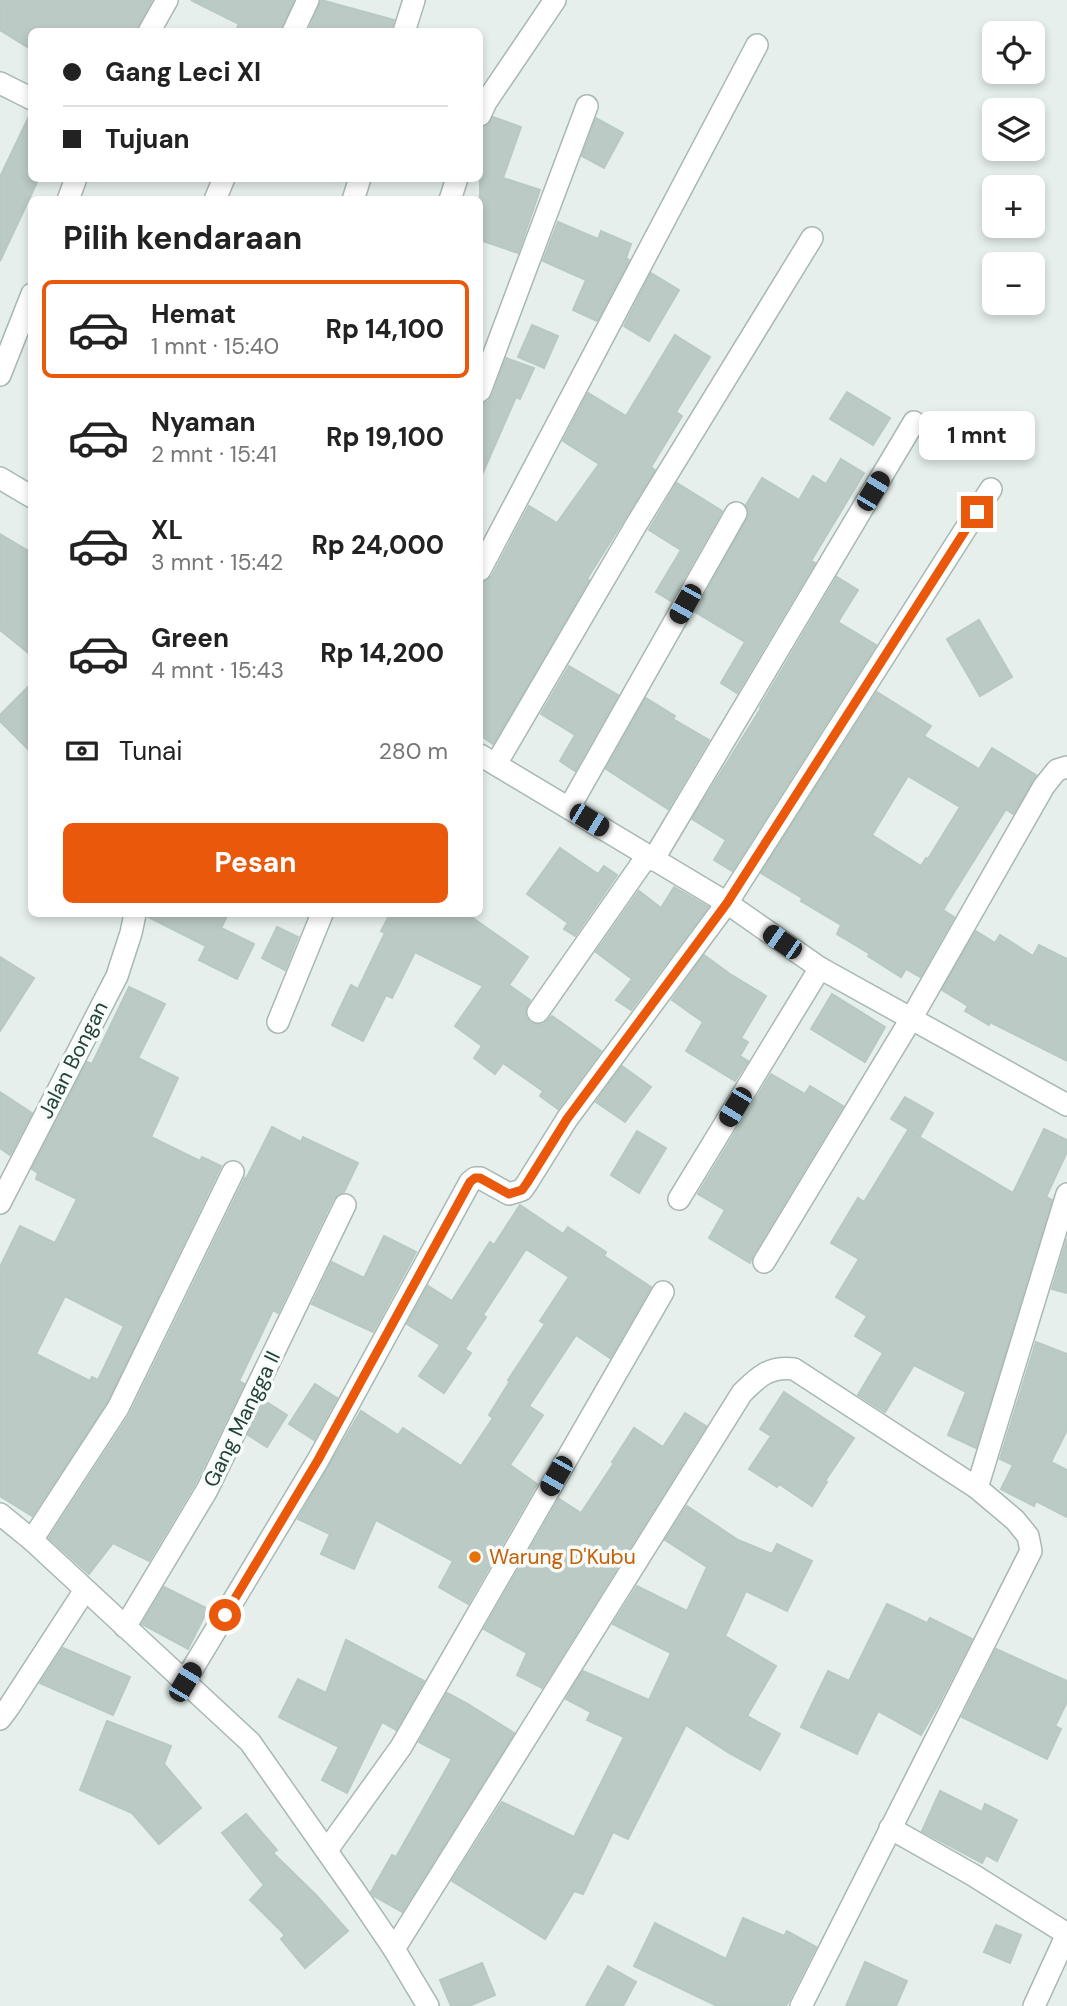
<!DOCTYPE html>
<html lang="id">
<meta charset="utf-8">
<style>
body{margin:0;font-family:"DM Sans",sans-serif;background:#f2f2f2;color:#222;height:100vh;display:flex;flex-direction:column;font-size:26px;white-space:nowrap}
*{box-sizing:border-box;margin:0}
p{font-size:23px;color:#767676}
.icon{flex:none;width:38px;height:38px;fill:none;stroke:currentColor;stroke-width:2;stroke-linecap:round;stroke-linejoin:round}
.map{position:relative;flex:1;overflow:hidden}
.panel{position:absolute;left:28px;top:196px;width:455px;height:721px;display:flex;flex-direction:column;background:#fff;border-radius:10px;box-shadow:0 4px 10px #0003}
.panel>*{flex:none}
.banner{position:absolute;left:28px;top:28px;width:455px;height:154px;border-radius:10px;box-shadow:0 4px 10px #0003;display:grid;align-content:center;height:154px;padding:0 35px;background:#fff}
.controls{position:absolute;left:982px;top:21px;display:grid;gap:14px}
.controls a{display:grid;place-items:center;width:63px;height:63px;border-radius:10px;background:#fff;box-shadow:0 4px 10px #0003;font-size:35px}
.end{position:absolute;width:32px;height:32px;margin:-16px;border:9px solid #ea580c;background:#fff;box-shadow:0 0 0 4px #fff}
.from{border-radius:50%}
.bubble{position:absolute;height:49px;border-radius:10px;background:#fff;box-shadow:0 4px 10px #0003;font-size:23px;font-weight:700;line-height:49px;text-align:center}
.car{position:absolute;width:21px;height:42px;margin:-21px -10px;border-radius:9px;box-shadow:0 0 5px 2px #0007;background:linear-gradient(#222 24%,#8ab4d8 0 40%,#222 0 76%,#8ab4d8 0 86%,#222 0)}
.banner b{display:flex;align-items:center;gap:24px;height:66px;font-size:26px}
.banner b+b{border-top:2px solid #e0e0e0}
.banner i{width:18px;height:18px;background:#222}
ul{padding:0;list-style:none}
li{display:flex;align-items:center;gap:21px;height:98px;margin:0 14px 10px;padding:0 21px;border:4px solid transparent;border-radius:10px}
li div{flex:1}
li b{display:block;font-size:26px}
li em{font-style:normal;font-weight:700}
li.active{border-color:#ea580c}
li>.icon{width:63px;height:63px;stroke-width:1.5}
h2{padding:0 35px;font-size:32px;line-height:84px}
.pay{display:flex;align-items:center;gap:18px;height:77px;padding:0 35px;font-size:26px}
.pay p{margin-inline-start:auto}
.primary-button{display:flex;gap:14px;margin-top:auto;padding:14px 35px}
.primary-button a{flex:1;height:80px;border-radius:10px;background:#ea580c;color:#fff;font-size:28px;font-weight:700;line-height:80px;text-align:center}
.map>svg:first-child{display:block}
.building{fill:#bbcac4;stroke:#b8c9c2;stroke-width:2;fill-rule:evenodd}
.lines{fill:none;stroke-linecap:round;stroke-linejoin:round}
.minor-casing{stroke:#a8b8b2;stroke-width:24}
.minor{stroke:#fff;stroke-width:21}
.route{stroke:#ea580c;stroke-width:9}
.food-dot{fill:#e8710a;stroke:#f7fbf9;stroke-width:2.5}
.labels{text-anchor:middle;stroke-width:7;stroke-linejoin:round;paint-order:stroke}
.street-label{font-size:21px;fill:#24423a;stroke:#f7fbf9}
.food-label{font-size:21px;fill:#c56008;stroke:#f7fbf9;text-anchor:start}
</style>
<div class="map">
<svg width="1067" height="2006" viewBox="0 0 1067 2006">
<rect width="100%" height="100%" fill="#e6efeb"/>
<g class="building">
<polygon points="0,0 152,0 136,32 32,32 32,50 0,30"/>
<polygon points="191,0 294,0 280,32 235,32 239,24"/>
<polygon points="321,0 394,20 391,32 308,32"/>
<polygon points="31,112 32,178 39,178 0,261 0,177"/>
<polygon points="493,117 521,127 503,178 540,190 518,253 480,240 480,132 481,128 488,125"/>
<polygon points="596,118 623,133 604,168 582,156"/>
<polygon points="558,222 598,239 601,231 631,244 626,258 629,260 597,321 573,310 586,280 543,261"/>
<polygon points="651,273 679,290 649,341 624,326"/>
<polygon points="532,325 558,336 544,368 518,357"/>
<polygon points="675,335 710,357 676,412 682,416 651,467 655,470 587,579 589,580 493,744 480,735 480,585 492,576 529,506 557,523 599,464 563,441 588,393 626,416"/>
<polygon points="506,358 534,368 520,399 516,397 480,479 480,404 488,402 492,396"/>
<polygon points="847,392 890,418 873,445 830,419"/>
<polygon points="841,459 864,473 811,561 815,563 737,693 721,683 745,642 695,612 747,519 749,512 746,505 762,478 799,500 813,476 826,484"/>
<polygon points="677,483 722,511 671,601 656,592 681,550 649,530"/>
<polygon points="0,534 32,553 32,656 0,630"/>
<polygon points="837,577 858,590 838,622 876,645 732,871 714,860 726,840 692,819 761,708 760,707"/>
<polygon points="979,620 1012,677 980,696 947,639"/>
<polygon points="569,666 618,695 575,771 560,761 575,735 541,714"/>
<polygon points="32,683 32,753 0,721 0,715"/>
<path d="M877,692l54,34 -7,10 55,33 13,-21 44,27 -23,39 -7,-5 -63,101 11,7 -34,60 -14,-8 -5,8 -33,-21 2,-2 -33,-20 4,-9 -40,-24 1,-3 -41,-25zM908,776l52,31 -32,52 -2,-1 -5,8 -49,-31z"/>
<polygon points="646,698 675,716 673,719 709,740 668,809 606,769"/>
<polygon points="560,848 598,874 604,866 617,875 575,936 564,929 568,923 527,894"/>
<polygon points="674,887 708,907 631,1010 616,1000 632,979 596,952 639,891 661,908"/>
<polygon points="148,914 228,914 221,928 254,944 237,979 199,960 206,946 148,917"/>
<polygon points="390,914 467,914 528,957 509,985 530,1000 525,1010 526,1018 531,1023 538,1025 544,1024 552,1016 601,1051 558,1109 540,1096 543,1091 503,1063 495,1074 474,1058 482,1046 455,1026 483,986 415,952 392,998 386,995 363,1041 332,1025 351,985 358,989 385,933 381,931"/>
<polygon points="277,927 298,937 285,970 262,958"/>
<polygon points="976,931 995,943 1000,935 1033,956 1039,945 1067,959 1067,1061 990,1022 989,1025 965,1011 968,1006 942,990"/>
<polygon points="704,955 730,974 766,996 741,1038 748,1042 740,1056 748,1061 735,1081 686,1051 703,1022 672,1000"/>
<polygon points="0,957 34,978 0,1031"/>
<path d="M129,987l36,17 -27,54 40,20 -27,59 49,24 2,-4 19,9 -114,236 -75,114 -32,-20v-229l20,-41 35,17 22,-44 -41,-20 2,-6 -6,-4 55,-107 5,2zM65,1296l59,30 -26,54 -6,-3 -2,4 -54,-27z"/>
<polygon points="832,994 885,1027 865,1062 811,1029"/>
<polygon points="622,1066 651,1087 625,1122 596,1102"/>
<polygon points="771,1074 805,1094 810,1086 843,1106 753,1255 750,1263 709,1238 725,1210 698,1194"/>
<polygon points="0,1092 32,1113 10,1155 0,1148"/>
<polygon points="905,1097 933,1113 920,1136 891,1119"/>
<polygon points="272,1127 301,1142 303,1137 358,1163 344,1192 338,1194 333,1199 278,1313 273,1310 239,1381 244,1384 195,1484 149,1561 113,1543 89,1574 49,1538 130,1414 245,1178 246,1179"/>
<polygon points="1044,1129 1067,1140 1067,1152 1046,1197 1052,1200 976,1448 948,1435 966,1392 914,1365 885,1412 858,1395 883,1353 855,1336 867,1316 836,1297 859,1259 831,1243 858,1198 864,1202 908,1130 1013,1193"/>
<polygon points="637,1131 666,1148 639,1193 611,1175"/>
<polygon points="520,1205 563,1234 568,1227 606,1252 604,1256 651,1287 610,1358 576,1335 529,1406 543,1415 510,1465 537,1484 468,1604 439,1587 453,1561 376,1520 354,1569 321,1554 330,1534 298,1519 361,1411 398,1435 403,1428 461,1466 493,1418 489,1415 510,1381 508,1380 545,1324 540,1321 569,1277 526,1249 483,1315 486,1317 465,1349 471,1353 444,1393 419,1376 440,1345 407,1324 428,1286 452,1301 490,1242 494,1245"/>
<polygon points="384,1236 416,1252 373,1332 312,1304 332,1262 364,1278"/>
<polygon points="1067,1239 1067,1293 1052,1289"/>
<polygon points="1036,1342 1067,1354 1067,1430 1051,1462 1067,1470 1067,1517 1036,1501 1034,1506 1001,1489 1013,1465 1000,1459"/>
<polygon points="315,1384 337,1398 314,1440 289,1424"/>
<polygon points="784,1392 854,1438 825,1481 827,1482 812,1506 779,1484 777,1487 749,1469 771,1436 760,1429"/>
<polygon points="265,1401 287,1415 267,1447 248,1435"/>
<polygon points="685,1413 706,1426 542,1688 517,1675 527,1653 484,1629 559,1499 581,1513 614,1463 612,1462 634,1428 663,1447"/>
<polygon points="687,1506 738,1540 772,1554 777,1544 812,1561 787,1611 746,1591 725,1636 776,1666 747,1716 780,1734 760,1770 729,1753 686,1725 628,1839 613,1832 583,1894 574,1891 545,1939 452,1881 502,1802 574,1837 624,1737 587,1720 591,1712 566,1699 583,1671 649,1700 671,1653 613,1624 637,1586 687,1611 707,1567 665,1540"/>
<polygon points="164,1587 208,1609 188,1649 142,1624"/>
<polygon points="887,1604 927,1623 930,1618 972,1639 938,1705 921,1735 878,1711 857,1754 801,1727 828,1671 849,1681"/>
<polygon points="346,1640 424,1681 396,1730 382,1722 347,1793 322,1780 339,1747 279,1717 298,1679 326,1693"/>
<polygon points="63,1648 130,1677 113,1715 40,1683"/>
<polygon points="996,1649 1067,1681 1067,1702 1055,1726 1061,1729 1047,1759 962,1717"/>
<polygon points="447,1693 468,1704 514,1733 402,1912 374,1896 371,1892 392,1855 396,1857 452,1759 419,1742"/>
<polygon points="107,1721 171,1746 164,1764 201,1808 159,1844 132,1813 80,1790"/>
<polygon points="940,1791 982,1812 985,1804 1017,1820 997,1861 986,1855 982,1863 922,1831"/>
<polygon points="246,1814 277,1850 273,1853 316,1895 348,1931 305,1968 281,1939 285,1935 250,1900 264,1885 222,1833"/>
<polygon points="743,1918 784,1936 787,1931 816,1947 786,2006 717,2006 634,1966 655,1923 726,1959"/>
<polygon points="996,1925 1021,1935 1010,1963 984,1952"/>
<polygon points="865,1962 907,1981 896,2006 846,2006"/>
<polygon points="482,1963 495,1995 469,2006 451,2006 440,1980"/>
<polygon points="608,1966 636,1982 623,2006 586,2006"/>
</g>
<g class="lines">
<defs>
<g id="minor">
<polyline points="149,32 167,0"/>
<polyline points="293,32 308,0"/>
<polyline points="404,32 414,0"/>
<polyline points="0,83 32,99"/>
<polyline points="480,115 486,102 555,0"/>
<polyline points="68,200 76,178"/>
<polyline points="215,200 224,178"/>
<polyline points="353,200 360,178"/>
<polyline points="450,200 457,178"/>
<polyline points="0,375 32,294"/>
<polyline points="480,391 587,106"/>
<polyline points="0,478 32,497"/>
<polyline points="480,570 757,45"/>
<polyline points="480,755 727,903 820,968 1067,1105"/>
<polyline points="496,764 636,525 812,238"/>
<polyline points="569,808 736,513"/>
<polyline points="653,860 914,422"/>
<polyline points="538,1012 647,856"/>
<polyline points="278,1022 322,914"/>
<polyline points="679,1199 820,968"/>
<polyline points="0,1203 117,976 131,933 135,914"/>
<polyline points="764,1262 911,1019 1044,786 1057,770 1067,767"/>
<polyline points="977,1488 1067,1194"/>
<polyline points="0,1514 32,1540 250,1742 354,1890 394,1949 428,2006"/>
<polyline points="32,1540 118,1408 233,1172"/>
<polyline points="125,1627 207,1490 345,1205"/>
<polyline points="185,1681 318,1460 470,1182 475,1178 480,1178 509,1194 522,1190 527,1183 567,1119 727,903 991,489"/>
<polyline points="0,1719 9,1707 85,1590"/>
<polyline points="890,1828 973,1875 1067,1934 1034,2006"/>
<polyline points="327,1850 401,1747 663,1292"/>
<path d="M394,1949l348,-556c16,-16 27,-27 52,-24l183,119 38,32 13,16 3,15 -230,455"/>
</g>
</defs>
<use href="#minor" class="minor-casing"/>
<use href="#minor" class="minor"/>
</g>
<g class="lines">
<polyline class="route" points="225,1615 318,1460 470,1182 475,1178 480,1178 509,1194 522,1190 527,1183 567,1119 727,903 977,512"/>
</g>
<circle class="food-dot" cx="475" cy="1557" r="7"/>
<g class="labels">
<g class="street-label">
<text transform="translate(73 1060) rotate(-63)" y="7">Jalan Bongan</text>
<text transform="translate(242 1419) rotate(-64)" y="7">Gang Mangga II</text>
</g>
<g class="food-label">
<text x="489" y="1564">Warung D'Kubu</text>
</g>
</g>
</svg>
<div class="controls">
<a><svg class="icon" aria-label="locate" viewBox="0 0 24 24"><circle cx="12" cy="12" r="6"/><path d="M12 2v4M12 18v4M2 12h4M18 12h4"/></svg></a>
<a><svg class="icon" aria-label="layers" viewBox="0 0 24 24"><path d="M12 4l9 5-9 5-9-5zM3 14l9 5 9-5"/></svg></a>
<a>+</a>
<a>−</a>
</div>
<i class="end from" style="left:225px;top:1615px"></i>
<i class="end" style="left:977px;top:512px"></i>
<div class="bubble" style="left:919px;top:411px;width:116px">1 mnt</div>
<i class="car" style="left:873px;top:491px;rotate:31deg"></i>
<i class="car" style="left:685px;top:604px;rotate:209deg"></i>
<i class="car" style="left:589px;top:820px;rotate:121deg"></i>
<i class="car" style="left:782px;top:942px;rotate:305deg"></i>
<i class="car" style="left:735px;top:1107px;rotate:211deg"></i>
<i class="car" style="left:556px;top:1476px;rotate:210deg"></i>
<i class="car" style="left:185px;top:1682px;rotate:31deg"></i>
<div class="banner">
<b><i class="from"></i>Gang Leci XI</b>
<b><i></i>Tujuan</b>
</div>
<section class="panel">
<h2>Pilih kendaraan</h2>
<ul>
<li class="active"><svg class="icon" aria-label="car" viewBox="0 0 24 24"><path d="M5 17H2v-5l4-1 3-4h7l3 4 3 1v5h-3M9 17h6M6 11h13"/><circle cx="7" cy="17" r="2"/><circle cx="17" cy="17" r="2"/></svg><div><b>Hemat</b><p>1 mnt · 15:40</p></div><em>Rp 14,100</em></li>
<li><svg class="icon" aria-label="car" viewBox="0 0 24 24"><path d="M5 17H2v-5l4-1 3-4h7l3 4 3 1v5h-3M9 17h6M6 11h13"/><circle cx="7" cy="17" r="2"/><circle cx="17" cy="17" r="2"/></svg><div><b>Nyaman</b><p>2 mnt · 15:41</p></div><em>Rp 19,100</em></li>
<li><svg class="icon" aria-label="car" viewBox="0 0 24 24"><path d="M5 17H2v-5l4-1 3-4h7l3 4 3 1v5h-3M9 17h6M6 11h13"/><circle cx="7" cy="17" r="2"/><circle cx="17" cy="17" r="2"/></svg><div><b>XL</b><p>3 mnt · 15:42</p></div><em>Rp 24,000</em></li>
<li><svg class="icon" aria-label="car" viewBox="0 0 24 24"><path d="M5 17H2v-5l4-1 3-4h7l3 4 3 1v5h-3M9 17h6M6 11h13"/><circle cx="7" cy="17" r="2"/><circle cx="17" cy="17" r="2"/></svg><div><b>Green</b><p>4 mnt · 15:43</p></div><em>Rp 14,200</em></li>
</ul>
<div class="pay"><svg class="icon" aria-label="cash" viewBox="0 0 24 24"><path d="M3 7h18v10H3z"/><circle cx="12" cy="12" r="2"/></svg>Tunai<p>280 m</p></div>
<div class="primary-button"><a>Pesan</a></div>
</section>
</div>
